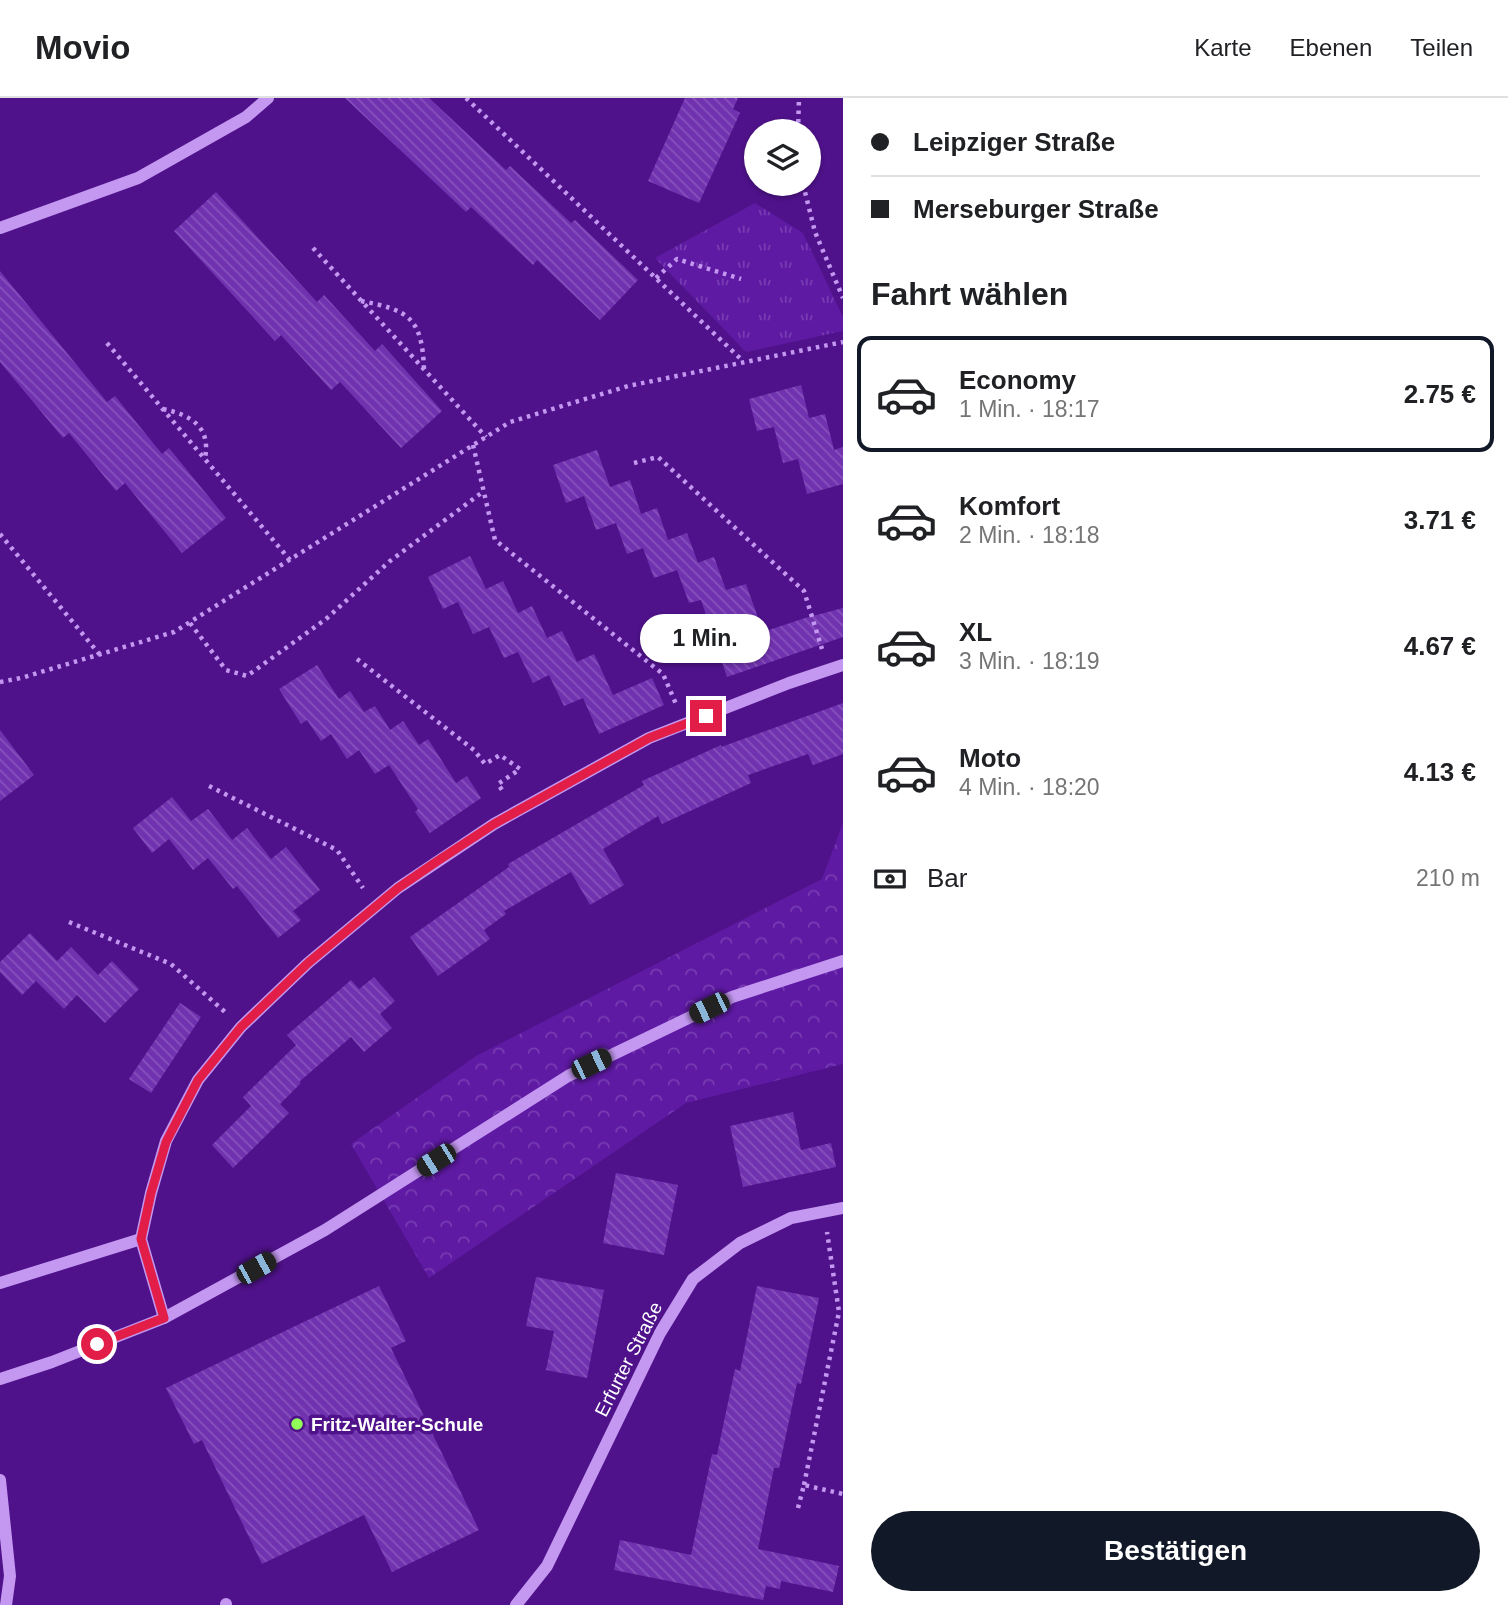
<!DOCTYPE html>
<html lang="de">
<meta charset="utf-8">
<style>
body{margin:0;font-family:Arial,sans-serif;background:#f2f2f2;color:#202124;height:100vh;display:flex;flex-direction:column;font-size:26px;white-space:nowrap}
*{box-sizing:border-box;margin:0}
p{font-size:23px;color:#757577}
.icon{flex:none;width:38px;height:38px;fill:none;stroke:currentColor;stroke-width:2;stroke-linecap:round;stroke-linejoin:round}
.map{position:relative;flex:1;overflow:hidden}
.drawer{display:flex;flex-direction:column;background:#fff;width:665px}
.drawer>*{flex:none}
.banner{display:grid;align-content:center;height:154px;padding:0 28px;background:#fff}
.controls{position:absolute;left:744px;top:21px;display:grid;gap:14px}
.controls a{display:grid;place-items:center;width:77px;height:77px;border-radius:50%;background:#fff;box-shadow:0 2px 5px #0004;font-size:35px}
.end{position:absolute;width:32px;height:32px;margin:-16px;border:9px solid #e11d48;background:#fff;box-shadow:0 0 0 4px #fff}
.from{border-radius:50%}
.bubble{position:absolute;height:49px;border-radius:24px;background:#fff;box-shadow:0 2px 5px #0004;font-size:23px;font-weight:700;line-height:49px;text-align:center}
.car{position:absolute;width:21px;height:42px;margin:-21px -10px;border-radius:9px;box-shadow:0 0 5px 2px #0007;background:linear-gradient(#222 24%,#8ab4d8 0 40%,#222 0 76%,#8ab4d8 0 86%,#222 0)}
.banner b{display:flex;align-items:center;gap:24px;height:66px;font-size:26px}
.banner b+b{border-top:2px solid #e0e0e0}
.banner i{width:18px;height:18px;background:#202124}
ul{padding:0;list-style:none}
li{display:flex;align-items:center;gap:21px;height:116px;margin:0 14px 10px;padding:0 14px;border:4px solid transparent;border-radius:14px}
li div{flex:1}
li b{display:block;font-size:26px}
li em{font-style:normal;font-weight:700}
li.active{border-color:#111827}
li>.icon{width:63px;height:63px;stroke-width:1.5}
h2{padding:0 28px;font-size:32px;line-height:84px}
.pay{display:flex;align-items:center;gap:18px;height:77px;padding:0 28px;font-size:26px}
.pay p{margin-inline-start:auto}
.cta{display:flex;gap:14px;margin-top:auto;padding:14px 28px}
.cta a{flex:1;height:80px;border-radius:42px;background:#111827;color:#fff;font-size:28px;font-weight:700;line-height:80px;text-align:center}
header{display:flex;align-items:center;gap:42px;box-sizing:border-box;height:98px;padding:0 35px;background:#fff;border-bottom:2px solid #e0e0e0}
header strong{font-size:33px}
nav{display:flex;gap:38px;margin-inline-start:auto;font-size:24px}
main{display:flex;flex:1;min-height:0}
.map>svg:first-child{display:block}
.forest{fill:url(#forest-crowns)}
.park{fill:url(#park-tufts)}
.building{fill:url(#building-back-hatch)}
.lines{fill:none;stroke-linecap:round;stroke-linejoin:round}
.path{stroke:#c498f1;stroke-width:4.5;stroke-dasharray:3.5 5;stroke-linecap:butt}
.minor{stroke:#c498f1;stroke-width:12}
.route{stroke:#e11d48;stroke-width:9}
.poi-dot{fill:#91ff58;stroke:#4f128a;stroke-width:2.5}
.labels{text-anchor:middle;stroke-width:7;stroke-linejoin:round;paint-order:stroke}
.street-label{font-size:19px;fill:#fff;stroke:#4f128a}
.poi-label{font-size:19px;font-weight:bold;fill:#fff;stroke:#4f128a;text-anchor:start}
</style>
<header>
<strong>Movio</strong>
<nav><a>Karte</a><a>Ebenen</a><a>Teilen</a></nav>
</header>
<main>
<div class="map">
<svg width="843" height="1507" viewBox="0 0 843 1507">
<defs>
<pattern id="forest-crowns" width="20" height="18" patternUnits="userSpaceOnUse" patternTransform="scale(1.75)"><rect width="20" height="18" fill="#5f1aa4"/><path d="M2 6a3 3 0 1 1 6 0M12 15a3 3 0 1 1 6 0" fill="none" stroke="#773cb2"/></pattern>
<pattern id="park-tufts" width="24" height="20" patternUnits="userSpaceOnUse" patternTransform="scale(1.75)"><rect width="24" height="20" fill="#5f1aa4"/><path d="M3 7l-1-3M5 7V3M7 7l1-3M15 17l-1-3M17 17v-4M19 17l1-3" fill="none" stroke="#773cb2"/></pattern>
<pattern id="building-back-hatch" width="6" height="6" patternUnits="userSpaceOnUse" patternTransform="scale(1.75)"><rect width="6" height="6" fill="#7132b0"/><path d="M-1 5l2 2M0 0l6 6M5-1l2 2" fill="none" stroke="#8651bc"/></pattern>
</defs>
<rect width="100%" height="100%" fill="#4f128a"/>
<polygon class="forest" points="843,725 843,966 686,1005 429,1180 351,1046 476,958 822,781"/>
<polygon class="park" points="755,105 803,135 843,219 843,233 746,254 655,160"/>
<g class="building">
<polygon points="345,0 429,0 506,72 510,68 571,125 575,122 638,182 600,222 537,162 533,167 471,109 466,114"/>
<polygon points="685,0 738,0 733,11 740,15 699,105 648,83"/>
<polygon points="216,94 317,204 324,197 375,253 382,246 442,313 401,350 340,284 331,292 281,237 275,243 174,133"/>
<polygon points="0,173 107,304 115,298 162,356 169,350 226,420 182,455 125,385 116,393 69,335 63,340 0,264"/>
<polygon points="801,287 809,320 825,316 834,352 843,349 843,386 807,396 798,361 783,365 774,329 757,333 749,301"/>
<polygon points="597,352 610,389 630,382 641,416 657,410 668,442 687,435 698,465 654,480 643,450 627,456 616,425 596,432 584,398 566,405 553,367"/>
<polygon points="470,458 486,491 503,483 518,515 532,508 547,540 562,533 577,564 594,556 613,597 652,580 664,607 599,636 583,600 564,608 549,577 533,585 518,554 504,560 489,529 473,536 458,504 443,511 428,479"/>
<polygon points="714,459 726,492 746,486 763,534 805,520 843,510 843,539 727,579 701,502 689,505 677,472"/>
<polygon points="317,567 339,601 350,593 364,614 375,608 390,632 403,623 419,647 428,641 456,685 467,678 481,700 430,735 415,714 418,711 389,667 375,676 359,652 347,661 331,636 321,643 307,622 301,626 279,591"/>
<polygon points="843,605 843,656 813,667 808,656 748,677 751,685 662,726 658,718 603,751 624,787 590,807 571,774 504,813 506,816 484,832 490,841 438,878 410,839 509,769 508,766 644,687 642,683 721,647 721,649"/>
<polygon points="0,632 34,677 0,703"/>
<polygon points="172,699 191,723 208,711 232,742 247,730 271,761 286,749 320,792 293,813 301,822 278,840 237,788 233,791 208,760 193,772 169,741 152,755 133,730"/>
<polygon points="30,835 57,863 71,849 98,877 112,863 139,891 105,925 77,897 64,911 36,883 22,897 0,874 0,864"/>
<polygon points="374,879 395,903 380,916 392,930 364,954 351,939 299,984 301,985 280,1006 289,1015 233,1070 212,1047 251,1008 243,999 296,947 287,937 351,882 359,891"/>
<polygon points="180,905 201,919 151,995 129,981"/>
<polygon points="793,1014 801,1052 831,1045 836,1069 743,1089 730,1028"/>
<polygon points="616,1075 678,1087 664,1157 603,1145"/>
<polygon points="536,1179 604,1192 587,1280 546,1272 554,1233 526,1228"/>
<polygon points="379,1188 406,1243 391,1250 479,1432 392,1474 364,1417 262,1466 202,1342 194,1346 166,1290"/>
<polygon points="757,1188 819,1200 801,1286 797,1285 779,1370 774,1370 758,1451 839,1468 833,1494 781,1483 780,1491 766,1488 763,1502 614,1472 620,1442 691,1457 712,1356 717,1357 735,1271 740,1273"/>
</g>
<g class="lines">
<g class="path">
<polyline points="466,0 743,263"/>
<polyline points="798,33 799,0"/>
<polyline points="803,86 815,134 843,200"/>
<polyline points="313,150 486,339"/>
<polyline points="656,180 677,161 741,181"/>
<path d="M361,203c48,9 61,17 63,68"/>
<polyline points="107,245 290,462"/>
<path d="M163,311c28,6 48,18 42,49"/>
<polyline points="473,347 495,442 663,576 676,606"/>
<polyline points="634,365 658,359 804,493 822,551"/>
<polyline points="0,436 100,557"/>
<polyline points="190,525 226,572 247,578 326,521 390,463 484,393"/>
<polyline points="357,561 474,652 485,666 500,657 520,671 498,686 504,695"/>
<polyline points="0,584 21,580 174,534 510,324 628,288 843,244"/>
<polyline points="209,688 337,752 363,790"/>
<polyline points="69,824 171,866 225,914"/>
<polyline points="804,1387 839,1214 827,1134"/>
<polyline points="798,1410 804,1387 843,1396"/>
</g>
<g class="minor">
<polyline points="0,130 138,80 246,19 268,0"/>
<polyline points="0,1185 141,1141"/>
<polyline points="164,1220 141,1141 151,1095 166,1043 198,982 241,929 308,865 398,790 494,726 649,640 789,585 843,567"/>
<polyline points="0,1281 52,1264 164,1220 325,1132 568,978 732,899 843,863"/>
<polyline points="0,1382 10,1478 6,1507"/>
<polyline points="226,1506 226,1507"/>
<polyline points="516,1507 547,1468 660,1235 693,1181 740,1145 791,1120 843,1110"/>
</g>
</g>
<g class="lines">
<polyline class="route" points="97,1246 164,1220 141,1141 151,1095 166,1044 198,982 241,929 308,865 398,790 436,764 494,726 649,640 706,618"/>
</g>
<circle class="poi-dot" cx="297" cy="1326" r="7"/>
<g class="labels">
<g class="street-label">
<text transform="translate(628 1261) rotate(-63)" y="7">Erfurter Straße</text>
</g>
<g class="poi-label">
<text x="311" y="1333">Fritz-Walter-Schule</text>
</g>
</g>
</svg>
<div class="controls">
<a><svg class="icon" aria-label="layers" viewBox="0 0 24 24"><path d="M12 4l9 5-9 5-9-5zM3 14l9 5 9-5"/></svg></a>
</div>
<i class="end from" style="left:97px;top:1246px"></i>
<i class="end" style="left:706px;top:618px"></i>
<div class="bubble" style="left:640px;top:516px;width:130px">1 Min.</div>
<i class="car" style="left:709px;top:910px;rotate:244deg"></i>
<i class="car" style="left:591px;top:966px;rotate:64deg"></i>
<i class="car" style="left:436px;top:1062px;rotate:238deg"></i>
<i class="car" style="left:256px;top:1170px;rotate:61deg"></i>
</div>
<section class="drawer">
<div class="banner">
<b><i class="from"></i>Leipziger Straße</b>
<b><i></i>Merseburger Straße</b>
</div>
<h2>Fahrt wählen</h2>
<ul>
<li class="active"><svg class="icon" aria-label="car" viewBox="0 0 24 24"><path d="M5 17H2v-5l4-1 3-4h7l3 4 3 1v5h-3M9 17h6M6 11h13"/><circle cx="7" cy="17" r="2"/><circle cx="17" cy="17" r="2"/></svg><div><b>Economy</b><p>1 Min. · 18:17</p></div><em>2.75 €</em></li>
<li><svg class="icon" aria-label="car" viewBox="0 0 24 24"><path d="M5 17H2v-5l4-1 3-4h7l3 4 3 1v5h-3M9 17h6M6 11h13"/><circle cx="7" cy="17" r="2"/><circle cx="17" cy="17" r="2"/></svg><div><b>Komfort</b><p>2 Min. · 18:18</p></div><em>3.71 €</em></li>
<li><svg class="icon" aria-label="car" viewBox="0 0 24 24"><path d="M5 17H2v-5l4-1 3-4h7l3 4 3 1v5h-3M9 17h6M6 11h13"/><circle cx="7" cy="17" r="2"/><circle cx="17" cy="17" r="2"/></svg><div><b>XL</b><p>3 Min. · 18:19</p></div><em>4.67 €</em></li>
<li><svg class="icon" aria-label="car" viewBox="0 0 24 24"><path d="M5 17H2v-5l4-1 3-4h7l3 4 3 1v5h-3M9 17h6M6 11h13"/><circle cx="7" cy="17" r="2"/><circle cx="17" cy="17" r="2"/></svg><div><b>Moto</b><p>4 Min. · 18:20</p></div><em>4.13 €</em></li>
</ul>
<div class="pay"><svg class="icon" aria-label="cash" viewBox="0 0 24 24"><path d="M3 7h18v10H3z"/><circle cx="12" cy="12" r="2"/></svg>Bar<p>210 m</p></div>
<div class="cta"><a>Bestätigen</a></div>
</section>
</main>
